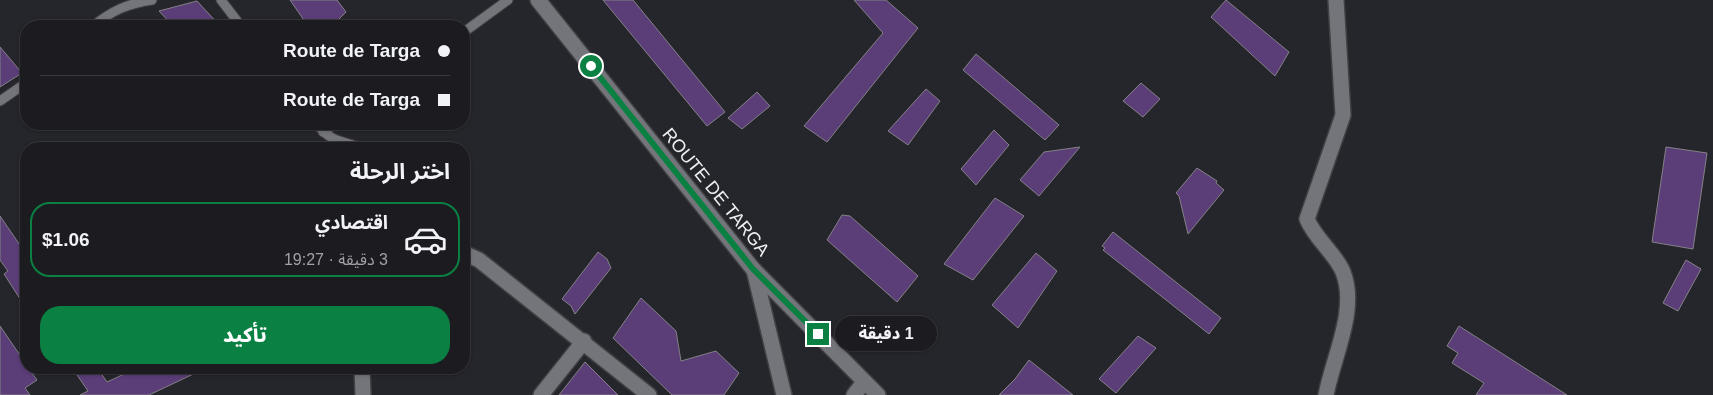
<!DOCTYPE html>
<html lang="ar">
<meta charset="utf-8">
<style>
body{margin:0;font-family:Helvetica,"Noto Sans Arabic",sans-serif;background:#29292d;color:#f1f3f6;direction:rtl;height:100vh;display:flex;flex-direction:column;font-size:19px;white-space:nowrap}
*{box-sizing:border-box;margin:0}
p{font-size:16px;color:#a0a1a5}
.icon{flex:none;width:28px;height:28px;fill:none;stroke:currentColor;stroke-width:2;stroke-linecap:round;stroke-linejoin:round}
.map{position:relative;flex:1;overflow:hidden;direction:ltr}
.sheet{position:absolute;left:20px;top:142px;width:450px;height:232px;display:flex;flex-direction:column;background:#1c1c20;border-radius:20px;box-shadow:0 1px 4px #0004,0 0 0 1px #3a3a3e;direction:rtl}
.sheet>*{flex:none}
.guide{position:absolute;left:20px;top:20px;width:450px;height:110px;border-radius:20px;box-shadow:0 1px 4px #0004,0 0 0 1px #3a3a3e;direction:rtl;display:grid;align-content:center;height:110px;padding:0 20px;background:#1c1c20}
.end{position:absolute;width:22px;height:22px;margin:-11px;border:6px solid #0b8043;background:#fff;box-shadow:0 0 0 2px #fff}
.from{border-radius:50%}
.bubble{position:absolute;height:35px;border-radius:18px;background:#1c1c20;box-shadow:0 1px 4px #0004,0 0 0 1px #3a3a3e;font-size:16px;font-weight:800;line-height:35px;text-align:center;direction:rtl}
.guide b{display:flex;align-items:center;gap:18px;height:48px;font-size:19px}
.guide b+b{border-top:1px solid #3a3a3e}
.guide i{width:12px;height:12px;background:#f1f3f6}
ul{padding:0;list-style:none}
li{display:flex;align-items:center;gap:15px;height:75px;margin:0 10px 8px;padding:0 10px;border:2px solid transparent;border-radius:20px}
li div{flex:1}
li b{display:block;font-size:19px}
li em{font-style:normal;font-weight:800}
li.active{border-color:#0b8043}
li>.icon{width:45px;height:45px;stroke-width:1.5}
h2{padding:0 20px;font-size:22px;line-height:60px}
.primary-button{display:flex;gap:10px;margin-top:auto;padding:10px 20px}
.primary-button a{flex:1;height:58px;border-radius:20px;background:#0b8043;color:#fff;font-size:20px;font-weight:800;line-height:58px;text-align:center}
.map>svg:first-child{display:block}
.building{fill:#5b3d77;stroke:#848187}
.lines{fill:none;stroke-linecap:round;stroke-linejoin:round}
.service-casing{stroke:#404044;stroke-width:11}
.minor-casing{stroke:#404044;stroke-width:18}
.secondary-casing{stroke:#404044;stroke-width:18}
.service{stroke:#74757b;stroke-width:9}
.minor{stroke:#74757b;stroke-width:15}
.secondary{stroke:#74757b;stroke-width:15}
.route{stroke:#0b8043;stroke-width:6}
.labels{text-anchor:middle;stroke-width:4;stroke-linejoin:round;paint-order:stroke}
.street-label{font-size:18px;fill:#efeff2;stroke:#25262b}
</style>
<div class="map">
<svg width="1713" height="395" viewBox="0 0 1713 395">
<rect width="100%" height="100%" fill="#25262b"/>
<g class="building">
<polygon points="290,0 337,0 346,12 332,26 308,26"/>
<polygon points="603,0 633,0 725,112 707,126"/>
<polygon points="854,0 886,0 918,28 827,142 804,126 883,33"/>
<polygon points="1226,0 1289,52 1275,76 1211,17"/>
<polygon points="197,1 220,26 173,26 159,11"/>
<polygon points="0,47 22,73 0,87"/>
<polygon points="976,54 1059,125 1045,140 963,70"/>
<polygon points="1141,83 1160,99 1143,117 1123,101"/>
<polygon points="926,89 940,101 908,145 888,131"/>
<polygon points="757,92 770,106 742,129 728,118"/>
<polygon points="994,130 1009,145 976,185 961,169"/>
<polygon points="1080,147 1039,196 1020,180 1044,152"/>
<polygon points="1666,147 1707,153 1693,249 1652,242"/>
<polygon points="1197,168 1217,181 1216,183 1224,190 1188,234 1179,196 1176,193"/>
<polygon points="995,198 1024,216 973,280 944,264"/>
<polygon points="842,215 850,216 918,276 897,302 827,240"/>
<polygon points="0,216 26,254 26,308 4,274 8,271 0,260"/>
<polygon points="1113,232 1221,318 1209,334 1103,250 1105,248 1102,246"/>
<polygon points="598,252 607,259 611,268 575,314 571,306 562,299"/>
<polygon points="1036,253 1057,271 1018,328 992,305"/>
<polygon points="1686,260 1701,269 1678,311 1663,303"/>
<polygon points="641,298 676,331 681,361 716,351 739,373 724,395 672,395 613,338"/>
<polygon points="0,326 26,364 26,369 29,369 37,380 25,388 30,395 0,395"/>
<polygon points="1459,326 1567,395 1476,395 1484,383 1452,363 1458,353 1447,346"/>
<polygon points="1138,336 1156,348 1116,393 1099,379"/>
<polygon points="1029,360 1073,395 999,395 1015,379"/>
<polygon points="585,362 618,395 559,395"/>
<polygon points="73,369 98,369 107,382 135,369 204,369 149,395 80,395 88,391"/>
</g>
<g class="lines">
<defs>
<g id="service">
<polyline points="221,0 241,26"/>
<path d="M93,26c20,-16 34,-22 59,-26"/>
<polyline points="464,32 508,0"/>
<polyline points="0,101 26,83"/>
<path d="M317,124c15,20 26,16 47,25"/>
<polyline points="323,132 335,124"/>
</g>
<g id="minor">
<polyline points="464,256 468,255 479,260 649,395"/>
<polyline points="362,369 363,395"/>
<polyline points="541,395 584,341"/>
<polyline points="854,395 864,382"/>
<path d="M1326,395c7,-38 32,-85 17,-123 -7,-18 -28,-33 -36,-53l36,-104 -7,-115"/>
</g>
<g id="secondary">
<polyline points="538,0 753,269 878,395"/>
<polyline points="754,270 784,395"/>
</g>
</defs>
<use href="#service" class="service-casing"/>
<use href="#minor" class="minor-casing"/>
<use href="#secondary" class="secondary-casing"/>
<use href="#service" class="service"/>
<use href="#minor" class="minor"/>
<use href="#secondary" class="secondary"/>
</g>
<g class="lines">
<polyline class="route" points="591,66 753,269 818,334"/>
</g>
<g class="labels">
<g class="street-label">
<text transform="translate(716 192) rotate(51)" y="6">ROUTE DE TARGA</text>
</g>
</g>
</svg>
<i class="end from" style="left:591px;top:66px"></i>
<i class="end" style="left:818px;top:334px"></i>
<div class="bubble" style="left:835px;top:316px;width:102px">1 دقيقة</div>
<div class="guide">
<b><i class="from"></i>Route de Targa</b>
<b><i></i>Route de Targa</b>
</div>
<section class="sheet">
<h2>اختر الرحلة</h2>
<ul>
<li class="active"><svg class="icon" aria-label="car" viewBox="0 0 24 24"><path d="M5 17H2v-5l4-1 3-4h7l3 4 3 1v5h-3M9 17h6M6 11h13"/><circle cx="7" cy="17" r="2"/><circle cx="17" cy="17" r="2"/></svg><div><b>اقتصادي</b><p>3 دقيقة · 19:27</p></div><em>$1.06</em></li>
</ul>
<div class="primary-button"><a>تأكيد</a></div>
</section>
</div>
